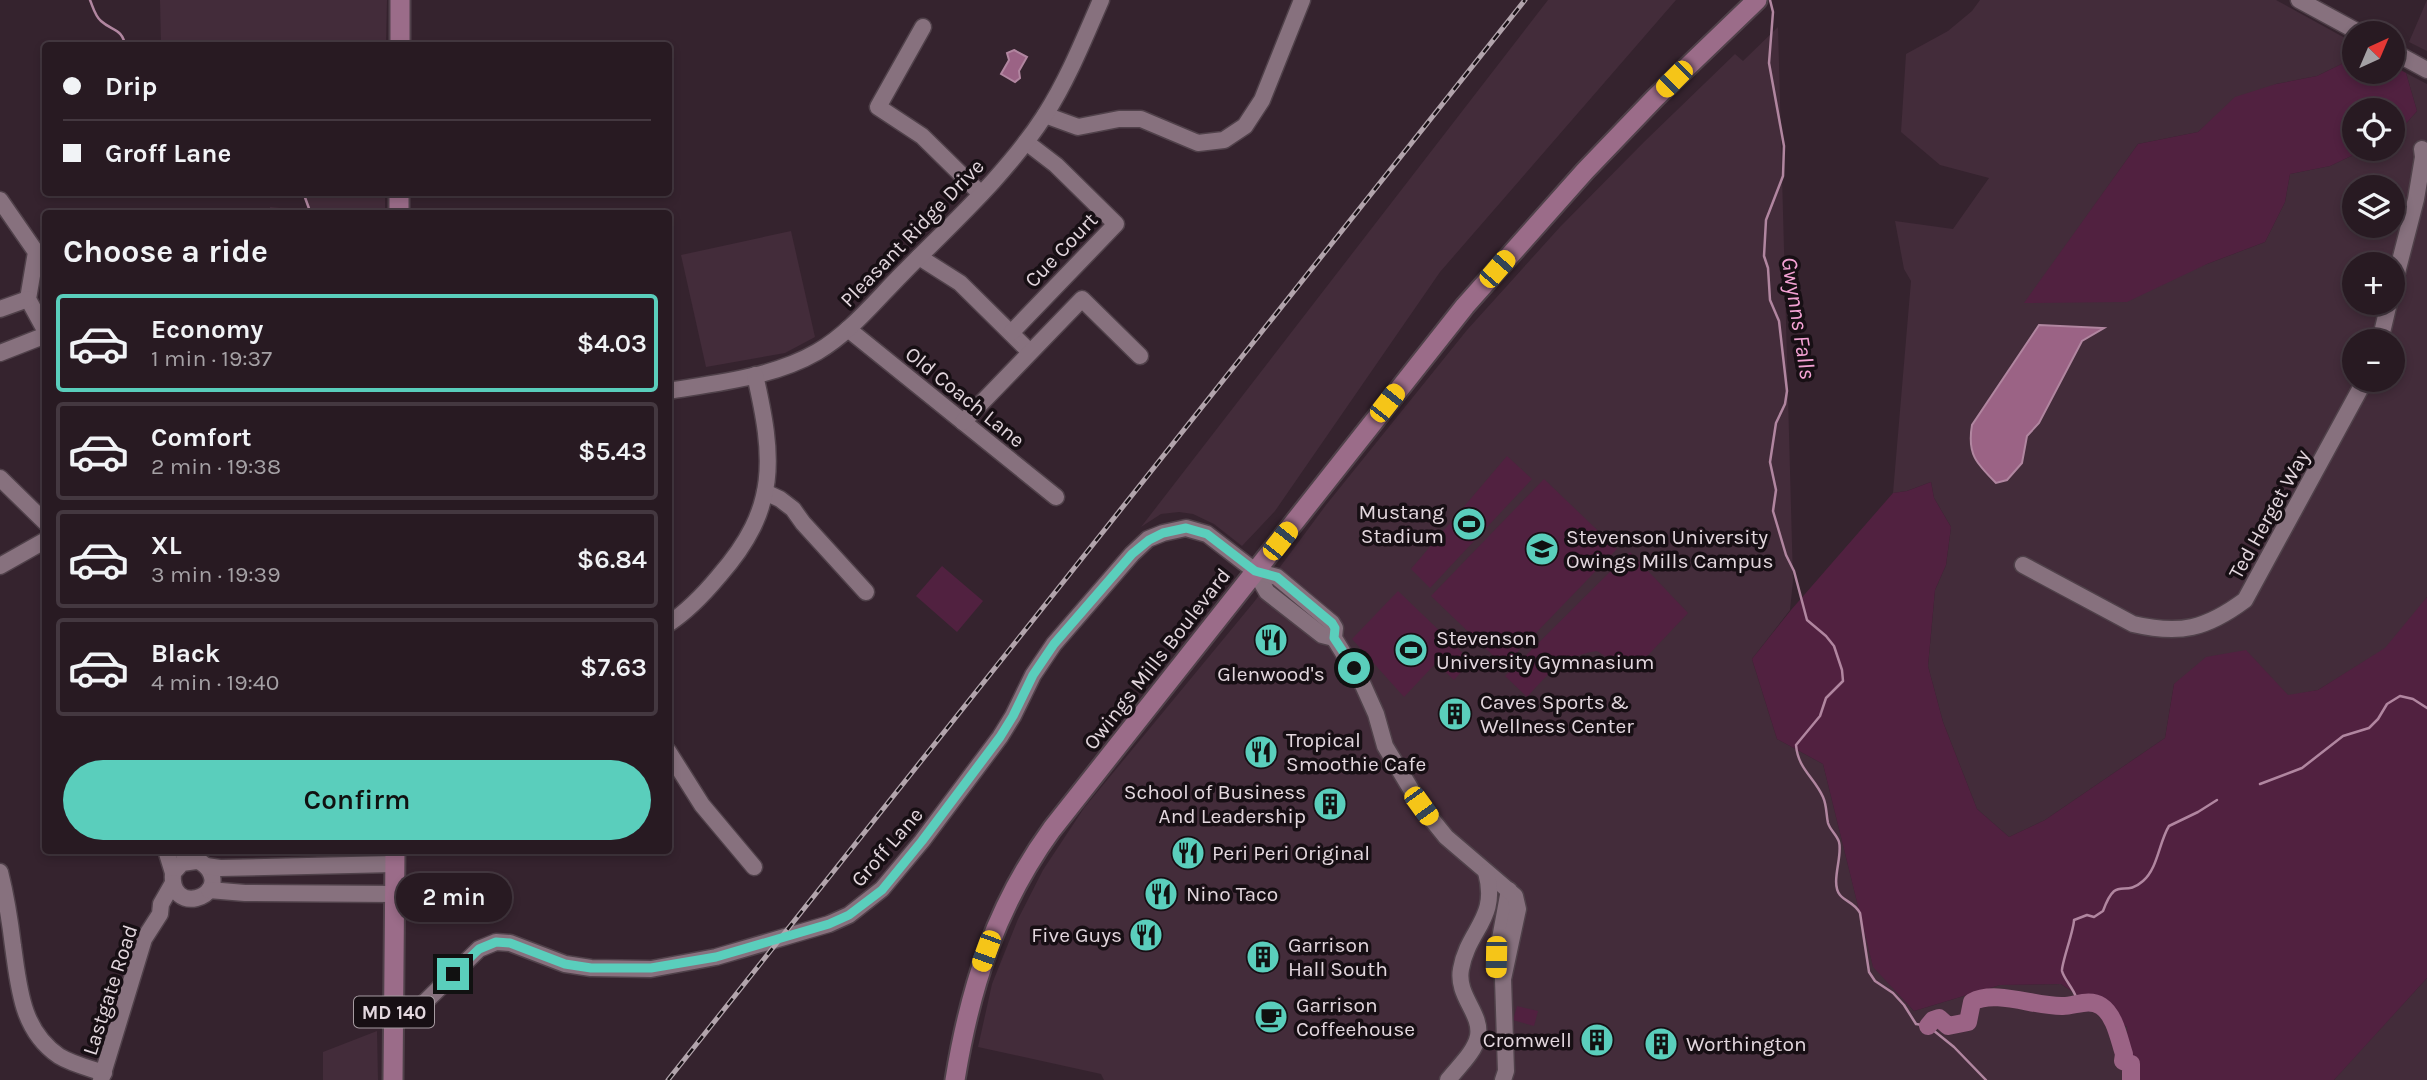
<!DOCTYPE html>
<meta charset="utf-8">
<style>
body{margin:0;font-family:Karla,sans-serif;background:#30232a;color:#f1f3f6;height:100vh;display:flex;flex-direction:column;font-size:26px;white-space:nowrap}
*{box-sizing:border-box;margin:0}
p{font-size:23px;color:#a5a1a5}
.icon{flex:none;width:38px;height:38px;fill:none;stroke:currentColor;stroke-width:2;stroke-linecap:round;stroke-linejoin:round}
.map{position:relative;flex:1;overflow:hidden}
.drawer{position:absolute;left:42px;top:210px;width:630px;height:644px;display:flex;flex-direction:column;background:#281a22;border-radius:7px;box-shadow:0 4px 10px #0003,0 0 0 2px #443840}
.drawer>*{flex:none}
.hud{position:absolute;left:42px;top:42px;width:630px;height:154px;border-radius:7px;box-shadow:0 4px 10px #0003,0 0 0 2px #443840;display:grid;align-content:center;height:154px;padding:0 21px;background:#281a22}
.needle{width:46px;rotate:44deg}
.controls{position:absolute;left:2342px;top:21px;display:grid;gap:14px}
.controls a{display:grid;place-items:center;width:63px;height:63px;border-radius:50%;background:#281a22;box-shadow:0 4px 10px #0003,0 0 0 2px #443840;font-size:35px}
.end{position:absolute;width:32px;height:32px;margin:-16px;border:9px solid #5acebc;background:#111;box-shadow:0 0 0 4px #111}
.from{border-radius:50%}
.bubble{position:absolute;height:49px;border-radius:24px;background:#281a22;box-shadow:0 4px 10px #0003,0 0 0 2px #443840;font-size:23px;font-weight:600;line-height:49px;text-align:center}
.car{position:absolute;width:21px;height:42px;margin:-21px -10px;border-radius:9px;box-shadow:0 0 5px 2px #0007;background:linear-gradient(#f5c518 24%,#345 0 40%,#f5c518 0 76%,#345 0 86%,#f5c518 0)}
.hud b{display:flex;align-items:center;gap:24px;height:66px;font-size:26px}
.hud b+b{border-top:2px solid #443840}
.hud i{width:18px;height:18px;background:#f1f3f6}
ul{padding:0;list-style:none}
li{display:flex;align-items:center;gap:21px;height:98px;margin:0 14px 10px;padding:0 7px;border:4px solid #443840;border-radius:7px}
li div{flex:1}
li b{display:block;font-size:26px}
li em{font-style:normal;font-weight:600}
li.active{border-color:#5acebc}
li>.icon{width:63px;height:63px;stroke-width:1.5}
h2{padding:0 21px;font-size:32px;line-height:84px}
.cta{display:flex;gap:14px;margin-top:auto;padding:14px 21px}
.cta a{flex:1;height:80px;border-radius:42px;background:#5acebc;color:#111;font-size:28px;font-weight:600;line-height:80px;text-align:center}
.map>svg:first-child{display:block}
.built{fill:#432c3a;fill-rule:evenodd}
.green{fill:#512140}
.water{fill:#9b6385;stroke:#b186a0;stroke-width:2}
.lines{fill:none;stroke-linecap:round;stroke-linejoin:round}
.stream{stroke:#b186a0;stroke-width:2.5}
.river{stroke:#9b6385;stroke-width:18}
.minor-casing{stroke:#50414a;stroke-width:19}
.major-casing{stroke:#50414a;stroke-width:23}
.minor{stroke:#87717e;stroke-width:16}
.major{stroke:#9b6c89;stroke-width:19}
.rail-casing{stroke:#b2a4ac;stroke-width:5}
.rail{stroke:#170f14;stroke-width:2.5;stroke-dasharray:8;stroke-linecap:butt}
.route{stroke:#5acebc;stroke-width:9}
.labels{text-anchor:middle;stroke-width:7;stroke-linejoin:round;paint-order:stroke}
.shield{fill:#170f14;stroke:#a69ba1;stroke-width:2}
.shield-label{font-size:19px;font-weight:bold;fill:#e3d7de}
.street-label{font-size:21px;fill:#e3d7de;stroke:#170f14}
.poi-label{font-size:21px;fill:#e3d7de;stroke:#170f14;text-anchor:start}
.water-label{font-size:23px;font-style:italic;fill:#f4a2d4;stroke:#170f14}
</style>
<div class="map">
<svg width="2427" height="1080" viewBox="0 0 2427 1080">
<rect width="100%" height="100%" fill="#35232e"/>
<g class="built">
<polygon points="160,0 387,0 386,45 161,45"/>
<polygon points="1548,0 1676,0 1440,272 1275,511 1242,546 1214,524 1193,514 1179,512 1161,514 1141,527"/>
<path d="M1980,0h296l78,43v15l-37,18 -41,8 -63,35 -15,13 -60,12 -113,159 182,-39 58,-22 20,-40 5,-28 40,-8 36,-17h26v-12l5,-3 20,-23 -11,-38 21,11v513l-32,46 -77,47 -30,6 -42,-45 -72,33 -9,54 -120,82 -36,17 -32,-28 -34,-87 -15,-56 7,-76 11,-25 5,-38 -17,-29 -3,-16 -24,9 -14,2 18,-212 -7,-12 -9,-48 58,8 36,-51 -49,-13 -39,-33 5,-78 42,-23 24,-20zM2354,187h38v39h-38zM2354,264h38v39h-38zM2354,341h38v39h-38z"/>
<polygon points="2427,0 2427,51 2409,42"/>
<polygon points="1778,27 1793,581 1790,610 1752,659 1777,739 1823,764 1873,966 1914,1011 2000,985 2061,984 2127,1027 2128,1080 1104,1080 1101,1074 978,1047 992,984 1018,919 1043,870 1084,808 1254,602 1326,505 1467,330 1560,227 1645,141 1735,54 1743,61"/>
<polygon points="303,193 385,193 385,213 270,213 270,207 310,211"/>
<polygon points="791,231 815,337 785,353 706,367 681,255"/>
<polygon points="316,851 381,851 379,856 375,858 316,860"/>
<polygon points="2427,978 2427,1080 2334,1080 2350,1062"/>
<polygon points="377,1031 378,1080 323,1080 323,1052"/>
</g>
<g class="green">
<polygon points="2354,58 2354,72 2392,72 2392,65 2406,73 2417,111 2397,134 2392,137 2392,110 2354,110 2354,149 2366,149 2330,166 2290,174 2285,202 2265,242 2207,264 2127,302 2024,303 2138,144 2198,132 2235,97 2276,84 2317,76"/>
<polygon points="1507,456 1532,479 1430,588 1411,569"/>
<polygon points="1544,479 1617,549 1504,666 1431,596"/>
<polygon points="1931,482 1934,498 1951,527 1946,565 1935,590 1928,666 1943,722 1977,809 2009,837 2045,820 2165,738 2174,684 2206,657 2246,650 2288,695 2318,690 2385,648 2427,597 2427,978 2334,1080 2128,1080 2127,1027 2061,984 2000,985 1914,1011 1873,967 1823,764 1777,739 1752,659 1791,610 1893,493 1907,491"/>
<path d="M1630,552l58,61 -53,56 -27,-11 -11,-7c-34,5 -47,21 -70,46l-22,-21z"/>
<polygon points="942,566 983,601 957,632 916,596"/>
<polygon points="1398,591 1471,661 1454,680 1436,663 1404,697 1352,639"/>
<polygon points="1517,1006 1538,1011 1534,1026 1513,1020"/>
</g>
<g class="water">
<polygon points="1014,50 1027,57 1019,71 1020,78 1015,82 1001,74 1009,60 1007,53"/>
<path d="M2039,325l65,3 -22,13 -43,82 -12,13 -5,27 -15,17 -11,3c-20,-20 -29,-29 -24,-58z"/>
</g>
<g class="lines">
<g class="stream">
<path d="M90,0c3,7 5,16 11,21 11,10 22,8 24,25"/>
<path d="M1770,0l3,12 -4,51 15,83 -1,30 -17,44 -2,36 4,12 2,32 9,21 8,70 -2,13 -9,19 -6,39 6,28 -3,21 13,44 8,16 13,49 19,16 8,10 8,24 1,11 -17,17 -6,18 -24,29c2,24 18,32 27,52 4,9 3,17 5,26 2,7 9,12 11,19 4,14 -9,41 1,53 6,7 15,8 20,18l9,59 6,9 18,12 11,12 12,19 12,2 26,21 32,33"/>
<polyline points="303,192 311,214"/>
<polyline points="2260,784 2302,768 2343,736 2369,728 2378,719 2387,704 2400,696 2413,699 2427,708"/>
<path d="M2070,1006l6,-9c-3,-9 -12,-18 -14,-26 -1,-6 12,-41 12,-51l13,-5 7,2 9,-6c14,-38 20,-12 40,-30 15,-13 16,-39 26,-55l29,-14 19,-12"/>
</g>
<path class="river" d="M1928,1026l5,-6 6,-2 9,8 20,-4 4,-20c23,-13 64,5 91,4 12,0 26,-8 38,0 14,9 18,33 23,48l-1,7 8,3v16"/>
<defs>
<g id="minor">
<polyline points="2299,0 2360,33"/>
<polyline points="923,27 878,107 922,136 981,194"/>
<polyline points="2392,51 2427,70"/>
<polyline points="1045,115 1078,127 1119,119 1141,119 1198,143 1224,140 1245,126 1262,100 1302,0"/>
<polyline points="0,200 36,252 28,299 46,332"/>
<polyline points="919,257 960,283 1030,352"/>
<polyline points="2392,292 2416,199 2423,157 2422,149"/>
<polyline points="0,309 28,299"/>
<polyline points="848,329 1056,497"/>
<polyline points="1011,333 1116,224 1056,165 1026,142"/>
<polyline points="2380,341 2389,303"/>
<polyline points="0,353 46,335"/>
<path d="M668,391c49,-8 106,-14 149,-39 33,-19 59,-52 86,-79 49,-50 104,-99 142,-158 23,-36 39,-76 56,-115"/>
<polyline points="963,422 1082,299 1140,356"/>
<polyline points="0,478 46,523"/>
<polyline points="765,492 780,499 793,509 803,523 866,592"/>
<path d="M2023,565l110,59c47,11 73,5 112,-24l120,-220"/>
<polyline points="0,566 46,540"/>
<polyline points="1255,571 1267,592 1322,635 1334,638"/>
<path d="M668,624c20,-13 36,-30 51,-48 60,-68 55,-118 36,-201"/>
<polyline points="668,751 702,805 754,867"/>
<polyline points="166,850 173,873"/>
<path d="M181,850c8,8 22,10 28,20 18,28 -40,46 -36,3l9,-10 14,-2"/>
<polyline points="206,866 220,868 394,864"/>
<path d="M0,872c6,24 10,49 13,74 6,41 8,84 46,110 13,8 30,12 45,17"/>
<polyline points="209,890 245,893 394,894"/>
<polyline points="1497,955 1509,890"/>
<polyline points="394,1017 409,1013 422,1005 479,949 496,942 510,943 565,964 591,968 651,969 716,957 829,924 849,915 882,889 922,841 1000,737 1013,716 1033,675 1054,644 1132,554 1148,539 1163,533 1186,528 1207,534 1255,571 1277,577 1332,623 1335,628 1334,638 1363,685 1376,714 1385,746 1421,806 1446,837 1515,896 1518,909 1503,979 1506,1071 1503,1080"/>
<polyline points="101,1080 144,939 160,914 161,904 173,883"/>
<path d="M1448,1080c10,-13 27,-28 30,-44 4,-23 -22,-40 -17,-67 7,-40 38,-50 25,-97"/>
</g>
<g id="major">
<polyline points="400,46 400,0"/>
<polyline points="399,214 399,192"/>
<polyline points="393,1080 395,850"/>
<path d="M955,1080c15,-93 41,-174 97,-251l413,-523 120,-135 70,-73 102,-98"/>
</g>
</defs>
<use href="#minor" class="minor-casing"/>
<use href="#major" class="major-casing"/>
<use href="#minor" class="minor"/>
<use href="#major" class="major"/>
<defs>
<polyline id="rail" points="668,1080 1525,0"/>
</defs>
<use href="#rail" class="rail-casing"/>
<use href="#rail" class="rail"/>
</g>
<g class="lines">
<polyline class="route" points="453,974 479,949 496,942 510,943 565,964 591,968 651,968 716,957 829,924 849,915 882,890 922,841 1000,737 1013,716 1033,675 1054,644 1132,554 1149,540 1163,533 1186,528 1207,534 1255,571 1277,577 1332,623 1335,628 1334,638 1354,668"/>
</g>
<defs>
<symbol id="stadium-disc" viewBox="-11 -11 22 22"><circle r="9.5" fill="#5acebc" stroke="#170f14"/><path d="M0-5a6.5 5 0 1 0 0 10a6.5 5 0 1 0 0-10ZM-3.5-1.8h7v3.6h-7Z" fill="#111"/></symbol>
<symbol id="university-disc" viewBox="-11 -11 22 22"><circle r="9.5" fill="#5acebc" stroke="#170f14"/><path d="M0-5L7-2L0 1L-7-2ZM-4 1L0 2.5L4 1V4Q0 6-4 4Z" fill="#111"/></symbol>
<symbol id="restaurant-disc" viewBox="-11 -11 22 22"><circle r="9.5" fill="#5acebc" stroke="#170f14"/><path d="M-5-6h1v4h1v-4h1v4h1v-4h1v5L-1.5 .5V6h-2V.5L-5-1ZM5-6V6H3V1.5H1.5Q1.5-4 5-6Z" fill="#111"/></symbol>
<symbol id="building-disc" viewBox="-11 -11 22 22"><circle r="9.5" fill="#5acebc" stroke="#170f14"/><path d="M-4-6H4V6H1V3H-1V6H-4ZM-2.5-4.3h1.7v1.8h-1.7ZM.8-4.3h1.7v1.8H.8ZM-2.5-1h1.7V.8h-1.7ZM.8-1h1.7V.8H.8Z" fill="#111"/></symbol>
<symbol id="cafe-disc" viewBox="-11 -11 22 22"><circle r="9.5" fill="#5acebc" stroke="#170f14"/><path d="M-5.5-4.5H6V0H3Q3 3.5 0 3.5H-2.5Q-5.5 3.5-5.5 0ZM3-3.2v2h1.7v-2ZM-6 4.5H4V6H-6Z" fill="#111"/></symbol>
</defs>
<g fill-rule="evenodd">
<use href="#stadium-disc" x="1450" y="505" width="38" height="38"/>
<use href="#university-disc" x="1523" y="530" width="38" height="38"/>
<use href="#restaurant-disc" x="1252" y="621" width="38" height="38"/>
<use href="#stadium-disc" x="1392" y="631" width="38" height="38"/>
<use href="#building-disc" x="1436" y="695" width="38" height="38"/>
<use href="#restaurant-disc" x="1242" y="733" width="38" height="38"/>
<use href="#building-disc" x="1311" y="785" width="38" height="38"/>
<use href="#restaurant-disc" x="1169" y="834" width="38" height="38"/>
<use href="#restaurant-disc" x="1142" y="875" width="38" height="38"/>
<use href="#restaurant-disc" x="1127" y="916" width="38" height="38"/>
<use href="#building-disc" x="1244" y="938" width="38" height="38"/>
<use href="#cafe-disc" x="1252" y="998" width="38" height="38"/>
<use href="#building-disc" x="1578" y="1021" width="38" height="38"/>
<use href="#building-disc" x="1642" y="1025" width="38" height="38"/>
</g>
<g class="labels">
<rect class="shield" x="354" y="996.5" width="80" height="31" rx="5"/>
<g class="shield-label">
<text x="394" y="1019">MD 140</text>
</g>
<g class="street-label">
<text transform="translate(912 233) rotate(-46)" y="7">Pleasant Ridge Drive</text>
<text transform="translate(1061 250) rotate(-46)" y="7">Cue Court</text>
<text transform="translate(965 397) rotate(39)" y="7">Old Coach Lane</text>
<text transform="translate(2269 514) rotate(-61)" y="7">Ted Herget Way</text>
<text transform="translate(1157 659) rotate(-52)" y="7">Owings Mills Boulevard</text>
<text transform="translate(887 847) rotate(-49)" y="7">Groff Lane</text>
<text transform="translate(110 990) rotate(-72)" y="7">Lastgate Road</text>
</g>
<g class="poi-label">
<text x="1444" y="519" text-anchor="end">Mustang<tspan x="1444" dy="24">Stadium</tspan></text>
<text x="1566" y="544">Stevenson University<tspan x="1566" dy="24">Owings Mills Campus</tspan></text>
<text x="1436" y="645">Stevenson<tspan x="1436" dy="24">University Gymnasium</tspan></text>
<text x="1271" y="681" text-anchor="middle">Glenwood's</text>
<text x="1480" y="709">Caves Sports &amp;<tspan x="1480" dy="24">Wellness Center</tspan></text>
<text x="1286" y="747">Tropical<tspan x="1286" dy="24">Smoothie Cafe</tspan></text>
<text x="1306" y="799" text-anchor="end">School of Business<tspan x="1306" dy="24">And Leadership</tspan></text>
<text x="1212" y="860">Peri Peri Original</text>
<text x="1186" y="901">Nino Taco</text>
<text x="1122" y="942" text-anchor="end">Five Guys</text>
<text x="1288" y="952">Garrison<tspan x="1288" dy="24">Hall South</tspan></text>
<text x="1296" y="1012">Garrison<tspan x="1296" dy="24">Coffeehouse</tspan></text>
<text x="1572" y="1047" text-anchor="end">Cromwell</text>
<text x="1686" y="1051">Worthington</text>
</g>
<g class="water-label">
<text transform="translate(1799 318) rotate(81)" y="8">Gwynns Falls</text>
</g>
</g>
</svg>
<div class="controls">
<a><svg class="needle" viewBox="-14 -14 28 28"><path d="M0-13l5 13h-10z" fill="#e53935"/><path d="M0 13l5-13h-10z" fill="#a5a1a5"/></svg></a>
<a><svg class="icon" aria-label="locate" viewBox="0 0 24 24"><circle cx="12" cy="12" r="6"/><path d="M12 2v4M12 18v4M2 12h4M18 12h4"/></svg></a>
<a><svg class="icon" aria-label="layers" viewBox="0 0 24 24"><path d="M12 4l9 5-9 5-9-5zM3 14l9 5 9-5"/></svg></a>
<a>+</a>
<a>−</a>
</div>
<i class="end from" style="left:1354px;top:668px"></i>
<i class="end" style="left:453px;top:974px"></i>
<div class="bubble" style="left:396px;top:873px;width:116px">2 min</div>
<i class="car" style="left:1674px;top:79px;rotate:225deg"></i>
<i class="car" style="left:1497px;top:269px;rotate:41deg"></i>
<i class="car" style="left:1387px;top:403px;rotate:38deg"></i>
<i class="car" style="left:1280px;top:541px;rotate:38deg"></i>
<i class="car" style="left:1421px;top:806px;rotate:144deg"></i>
<i class="car" style="left:986px;top:951px;rotate:200deg"></i>
<i class="car" style="left:1496px;top:957px;rotate:181deg"></i>
<div class="hud">
<b><i class="from"></i>Drip</b>
<b><i></i>Groff Lane</b>
</div>
<section class="drawer">
<h2>Choose a ride</h2>
<ul>
<li class="active"><svg class="icon" aria-label="car" viewBox="0 0 24 24"><path d="M5 17H2v-5l4-1 3-4h7l3 4 3 1v5h-3M9 17h6M6 11h13"/><circle cx="7" cy="17" r="2"/><circle cx="17" cy="17" r="2"/></svg><div><b>Economy</b><p>1 min · 19:37</p></div><em>$4.03</em></li>
<li><svg class="icon" aria-label="car" viewBox="0 0 24 24"><path d="M5 17H2v-5l4-1 3-4h7l3 4 3 1v5h-3M9 17h6M6 11h13"/><circle cx="7" cy="17" r="2"/><circle cx="17" cy="17" r="2"/></svg><div><b>Comfort</b><p>2 min · 19:38</p></div><em>$5.43</em></li>
<li><svg class="icon" aria-label="car" viewBox="0 0 24 24"><path d="M5 17H2v-5l4-1 3-4h7l3 4 3 1v5h-3M9 17h6M6 11h13"/><circle cx="7" cy="17" r="2"/><circle cx="17" cy="17" r="2"/></svg><div><b>XL</b><p>3 min · 19:39</p></div><em>$6.84</em></li>
<li><svg class="icon" aria-label="car" viewBox="0 0 24 24"><path d="M5 17H2v-5l4-1 3-4h7l3 4 3 1v5h-3M9 17h6M6 11h13"/><circle cx="7" cy="17" r="2"/><circle cx="17" cy="17" r="2"/></svg><div><b>Black</b><p>4 min · 19:40</p></div><em>$7.63</em></li>
</ul>
<div class="cta"><a>Confirm</a></div>
</section>
</div>
